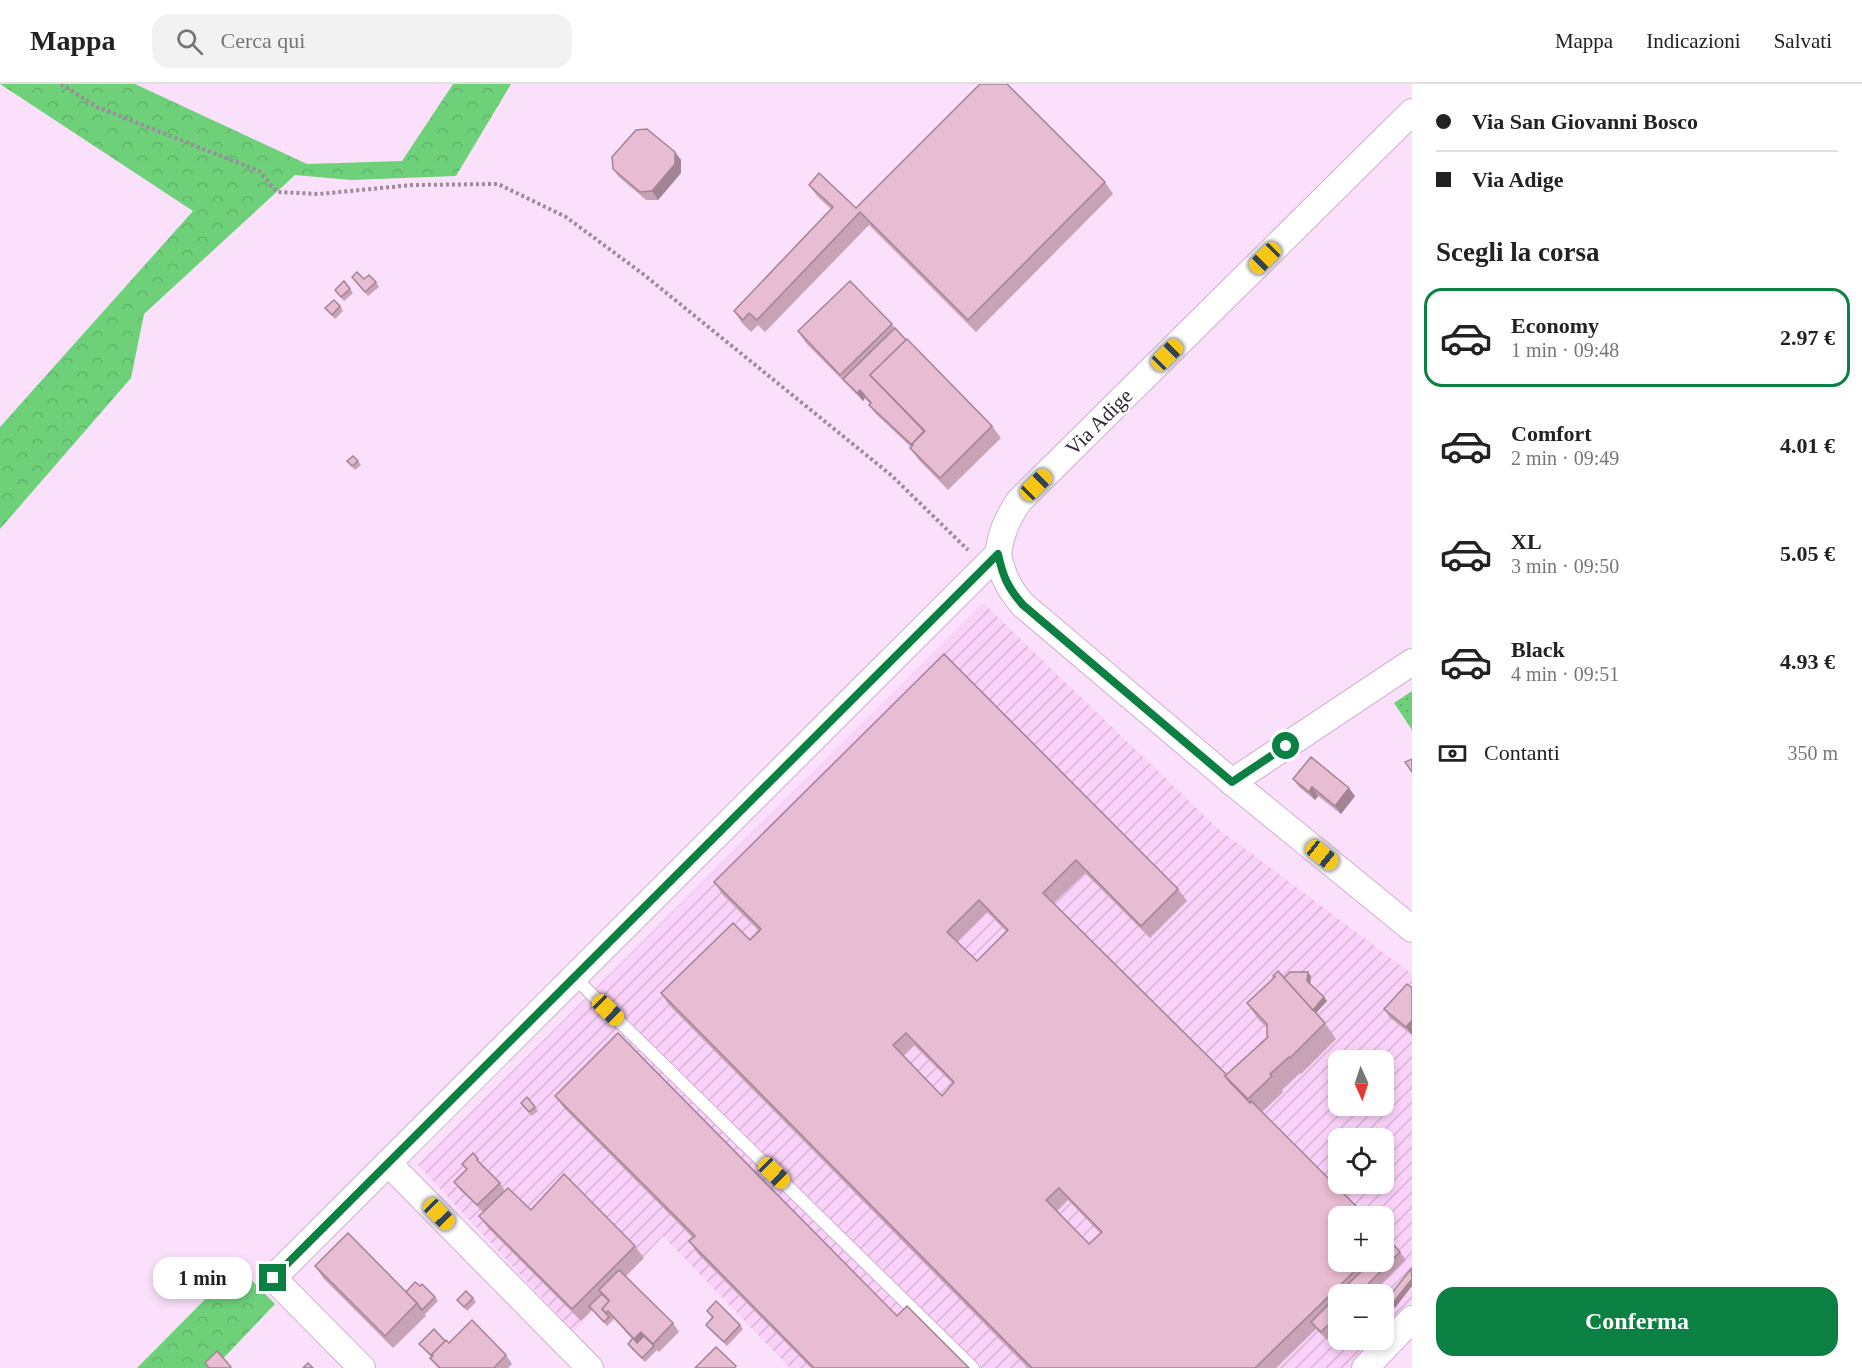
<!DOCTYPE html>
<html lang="it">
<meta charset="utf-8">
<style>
body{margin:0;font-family:"Times New Roman",serif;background:#f2f2f2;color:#222;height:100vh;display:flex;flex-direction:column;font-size:22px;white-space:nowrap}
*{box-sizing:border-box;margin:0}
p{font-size:20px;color:#767676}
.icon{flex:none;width:33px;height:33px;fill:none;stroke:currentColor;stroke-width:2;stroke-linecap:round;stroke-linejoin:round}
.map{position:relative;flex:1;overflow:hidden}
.sheet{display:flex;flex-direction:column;background:#fff;width:450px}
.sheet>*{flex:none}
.banner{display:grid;align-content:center;height:132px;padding:0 24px;background:#fff}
.needle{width:39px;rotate:177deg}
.buttons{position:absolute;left:1328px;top:966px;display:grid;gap:12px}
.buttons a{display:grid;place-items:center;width:66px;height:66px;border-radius:12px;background:#fff;box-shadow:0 3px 9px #0003;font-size:30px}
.end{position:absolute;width:27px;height:27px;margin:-14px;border:8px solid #0b8043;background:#fff;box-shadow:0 0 0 3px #fff}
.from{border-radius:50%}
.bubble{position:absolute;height:42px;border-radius:18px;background:#fff;box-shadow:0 3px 9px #0003;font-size:20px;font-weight:800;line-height:42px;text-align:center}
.car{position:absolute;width:18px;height:36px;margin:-18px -9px;border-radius:8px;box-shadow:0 0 4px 2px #0007;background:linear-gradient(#f5c518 24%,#345 0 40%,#f5c518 0 76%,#345 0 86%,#f5c518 0)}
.banner b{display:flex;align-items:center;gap:21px;height:57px;font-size:22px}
.banner b+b{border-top:2px solid #e0e0e0}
.banner i{width:15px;height:15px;background:#222}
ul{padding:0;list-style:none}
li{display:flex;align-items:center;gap:18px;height:99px;margin:0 12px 9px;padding:0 12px;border:3px solid transparent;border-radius:18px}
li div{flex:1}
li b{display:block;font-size:22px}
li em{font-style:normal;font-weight:800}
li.selected{border-color:#0b8043}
li>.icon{width:54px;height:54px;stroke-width:1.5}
h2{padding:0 24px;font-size:27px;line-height:72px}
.pay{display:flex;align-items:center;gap:15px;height:66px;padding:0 24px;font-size:22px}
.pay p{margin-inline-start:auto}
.primary-button{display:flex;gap:12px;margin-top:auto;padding:12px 24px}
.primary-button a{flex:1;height:69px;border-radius:18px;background:#0b8043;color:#fff;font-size:24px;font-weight:800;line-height:69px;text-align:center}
header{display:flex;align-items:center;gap:36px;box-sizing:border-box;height:84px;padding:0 30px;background:#fff;border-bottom:2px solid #e0e0e0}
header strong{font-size:28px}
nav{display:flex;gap:33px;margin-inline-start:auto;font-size:21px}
.search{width:420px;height:54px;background:#f2f2f2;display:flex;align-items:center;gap:15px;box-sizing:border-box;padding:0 21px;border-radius:18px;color:#767676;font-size:22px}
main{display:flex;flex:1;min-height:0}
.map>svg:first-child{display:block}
.industrial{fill:url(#industrial-furrows);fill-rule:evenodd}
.grass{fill:url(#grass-dots)}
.forest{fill:url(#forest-crowns)}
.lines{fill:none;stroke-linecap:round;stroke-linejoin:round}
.lane-casing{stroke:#d0afd0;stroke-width:14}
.street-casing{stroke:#d0afd0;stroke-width:28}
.path{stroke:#9e8a9e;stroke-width:4;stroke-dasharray:3 3;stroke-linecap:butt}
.lane{stroke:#fff;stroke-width:12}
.street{stroke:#fff;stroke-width:26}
.wall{fill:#c8a2b5;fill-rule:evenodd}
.shaded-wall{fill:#a28493}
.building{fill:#e8bcd2;stroke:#a28493;stroke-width:1.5;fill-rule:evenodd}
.route{stroke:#0b8043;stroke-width:8}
.labels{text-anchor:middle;stroke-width:5;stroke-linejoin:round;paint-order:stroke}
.street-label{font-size:21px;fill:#332633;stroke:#fff}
</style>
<header>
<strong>Mappa</strong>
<div class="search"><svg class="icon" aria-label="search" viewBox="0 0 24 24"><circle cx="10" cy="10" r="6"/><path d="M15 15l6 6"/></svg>Cerca qui</div>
<nav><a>Mappa</a><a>Indicazioni</a><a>Salvati</a></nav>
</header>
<main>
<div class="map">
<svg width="1412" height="1284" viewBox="0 0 1412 1284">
<defs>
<pattern id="industrial-furrows" width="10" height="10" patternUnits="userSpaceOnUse" patternTransform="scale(1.5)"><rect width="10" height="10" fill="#fad2f9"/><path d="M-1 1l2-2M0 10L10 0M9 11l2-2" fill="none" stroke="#d7b4d6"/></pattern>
<pattern id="grass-dots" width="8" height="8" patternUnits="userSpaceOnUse" patternTransform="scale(1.5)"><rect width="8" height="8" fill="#6ed17a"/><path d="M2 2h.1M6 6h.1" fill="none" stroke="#60b36a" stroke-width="1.8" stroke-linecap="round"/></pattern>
<pattern id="forest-crowns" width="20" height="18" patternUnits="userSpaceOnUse" patternTransform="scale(1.5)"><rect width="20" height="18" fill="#6ed17a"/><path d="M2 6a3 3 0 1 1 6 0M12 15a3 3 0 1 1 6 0" fill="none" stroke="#60b36a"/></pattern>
</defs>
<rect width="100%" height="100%" fill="#fbe0fb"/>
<path class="industrial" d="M983,519l233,224 196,147v327l-29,30v-37h-45v46h37l-27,28h-558l-127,-132 -89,96 -156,-167zM1338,976h45v46h-45zM1338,1054h45v46h-45zM1338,1132h45v46h-45z"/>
<polygon class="grass" points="1412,607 1412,646 1394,619"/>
<g class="forest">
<polygon points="0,0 135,0 307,80 402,77 453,0 511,0 456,92 351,96 295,91 144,230 131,294 0,445 0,343 193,127"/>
<polygon points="238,1182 275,1220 214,1284 137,1284"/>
</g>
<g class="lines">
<defs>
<polyline id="lane" points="575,894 973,1284"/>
<g id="street">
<path d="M998,470c4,21 11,35 25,51l209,177 180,147"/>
<polyline points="1232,698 1412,578"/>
<polyline points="388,1079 590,1284"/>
<path d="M362,1284l-89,-90 725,-724c3,-21 9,-35 21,-53l393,-389"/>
<polyline points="1365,1284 1412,1235"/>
</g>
</defs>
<use href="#lane" class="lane-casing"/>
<use href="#street" class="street-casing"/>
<polyline class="path" points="61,0 97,23 259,87 277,108 319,110 412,101 498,100 566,133 643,190 891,391 968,466"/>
<use href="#lane" class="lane"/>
<use href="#street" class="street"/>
</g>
<g class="wall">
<polygon points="675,68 681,76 681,89 658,116 646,116 619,93 613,85"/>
<polygon points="1105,98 1113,110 976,248 869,141 765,248 758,241 751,248 742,239 734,227 831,125 818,113 809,101 856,124"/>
<polygon points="352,193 364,195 376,198 379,203 368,212"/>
<polygon points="350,205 353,209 344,217 335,206"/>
<polygon points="340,222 343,227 335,235 325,224"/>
<polygon points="892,240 895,244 992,342 1001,354 948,406 919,376 910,364 911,363 875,329 869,321 870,320 865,314 863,317 806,259 798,247"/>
<polygon points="347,377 358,377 361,381 355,386"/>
<path d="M944,570l234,235 9,12 -37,37 -65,-65 -31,30 173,172 41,-38 -1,-9 -9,-9 -11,-16 28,-25 -2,-2 11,2 27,-2 -1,8 17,17 -11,12 9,10 11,16 -35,35 -1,-1 -18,17 1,2 -21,20 76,150h45v-29l17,19 6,8 -34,34h-34v35l-11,11 -11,-11 -40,39h-248l-359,-363 -8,-12 89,-53 9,-9 -37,-37 -8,-12zM987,828l19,19 -29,30 -20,-19zM914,961l39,39 -11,12 -39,-40zM1068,1116l32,33 -11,11 -32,-33z"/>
<polygon points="1293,695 1355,712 1341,730 1318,712 1315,716 1299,703"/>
<polygon points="1412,904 1412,951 1390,934 1384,925"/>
<polygon points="555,1012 897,1232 969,1284 811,1284 698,1170 689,1157 693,1154 564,1024"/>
<polygon points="527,1013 538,1027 532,1032 521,1019"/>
<polygon points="462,1080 484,1083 500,1099 505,1107 531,1126 635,1162 644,1174 626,1192 673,1239 679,1248 659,1268 656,1265 657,1266 645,1278 631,1264 628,1260 632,1255 614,1235 607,1242 592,1226 581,1237 488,1144 479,1132 483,1128 460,1106 454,1098 467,1086"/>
<polygon points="315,1182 406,1208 420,1202 435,1213 438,1217 425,1230 426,1232 393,1264 324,1195"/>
<polygon points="473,1214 476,1218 467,1227 457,1216"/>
<polygon points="707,1227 740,1241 743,1245 727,1262 709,1245 706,1241 712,1233"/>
<polygon points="1347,1256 1364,1256 1356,1264"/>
<polygon points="445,1257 449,1259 506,1271 512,1280 508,1284 438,1284 430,1274 431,1273 419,1260"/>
</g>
<g class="shaded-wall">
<polygon points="675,68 681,76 681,89 658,116 652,107"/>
<polygon points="860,306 865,314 863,317 857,309"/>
<polygon points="1312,703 1318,712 1315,716 1309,708"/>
<polygon points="1349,704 1355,712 1341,730 1335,722"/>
<polygon points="1308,888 1311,892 1310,901 1307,897"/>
<polygon points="1324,913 1327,917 1315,930 1312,926"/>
<polygon points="1412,936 1412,951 1406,943"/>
<polygon points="1412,1195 1412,1202 1395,1224 1392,1220"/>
<polygon points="641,1248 647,1256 640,1263 634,1255"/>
</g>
<g class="building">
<polygon points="980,0 1007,0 1105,98 968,236 860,128 757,236 749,229 743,236 734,227 833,123 809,101 819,89 856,124"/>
<polygon points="647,45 675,68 675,80 652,107 640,108 613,85 612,73 636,46"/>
<polygon points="357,188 364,195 369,191 376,198 365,208 352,193"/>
<polygon points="344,197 350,205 341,213 335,206"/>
<polygon points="850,197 892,240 840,291 798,247"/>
<polygon points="334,216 340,222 332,231 325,224"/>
<polygon points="895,244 906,256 870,291 924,347 912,360 913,362 869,321 871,319 860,306 857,309 843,295"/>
<polygon points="907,255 992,342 940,394 910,364 913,361 912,360 925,347 870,291"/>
<polygon points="353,372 358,377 352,382 347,377"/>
<path d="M944,570l234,235 -37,37 -65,-66 -33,33 184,182 -2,1 3,4 22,23 1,-2 115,115h-28v46h26l-109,106h-223l-371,-375 72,-70 17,17 11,-11 -47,-47zM979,816l29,30 -31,31 -30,-29zM906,949l48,49 -12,14 -49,-51zM1059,1104l43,44 -13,12 -43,-44z"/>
<polygon points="1311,673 1349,704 1335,722 1312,703 1309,708 1293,695"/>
<polygon points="1412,675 1412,688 1405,678"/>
<polygon points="1278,887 1325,939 1290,974 1289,973 1270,990 1272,992 1248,1015 1225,992 1268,953 1267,951 1267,940 1247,919 1275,893 1273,892"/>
<polygon points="1290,888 1308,888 1307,897 1324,913 1313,926 1284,894"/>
<polygon points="1407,900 1412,904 1412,936 1406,943 1384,925"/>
<polygon points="618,949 897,1232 907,1222 969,1284 814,1284 689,1157 695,1152 555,1012"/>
<polygon points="527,1013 535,1023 529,1028 521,1019"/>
<polygon points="473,1069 478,1075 477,1076 500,1099 477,1121 454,1098 467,1085 462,1080"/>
<polygon points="564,1090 635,1162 572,1225 479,1132 508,1104 531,1126"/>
<polygon points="348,1149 417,1219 385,1252 315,1182"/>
<polygon points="1383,1149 1388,1154 1383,1159"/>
<polygon points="1391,1158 1400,1168 1358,1210 1338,1210 1371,1178 1383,1178 1383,1166"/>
<polygon points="1411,1185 1412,1195 1392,1220 1387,1215"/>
<polygon points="619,1186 673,1239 653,1260 641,1248 634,1255 608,1227 606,1229 602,1225 609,1216 599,1206"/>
<polygon points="415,1198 420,1202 422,1200 435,1213 422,1226 417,1219 406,1208"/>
<polygon points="466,1207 473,1214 464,1223 457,1216"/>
<polygon points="602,1210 609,1217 602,1225 609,1233 604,1238 589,1222"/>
<polygon points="1338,1211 1338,1231 1321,1248 1311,1238"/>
<polygon points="716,1217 740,1241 724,1258 706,1241 713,1233 707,1227"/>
<polygon points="472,1236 506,1271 494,1284 440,1284 430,1274 433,1272 432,1270 446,1256 449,1259"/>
<polygon points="434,1245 445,1257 432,1270 432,1272 419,1260"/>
<polygon points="644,1252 654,1262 642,1274 628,1260 633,1254 637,1259"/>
<polygon points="1348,1256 1357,1256 1353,1260"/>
<polygon points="716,1263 736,1282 734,1284 695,1284"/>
<polygon points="217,1267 231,1283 230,1284 209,1284 205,1279"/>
<polygon points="308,1279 313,1284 303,1284"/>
</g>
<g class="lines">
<path class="route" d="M273,1194l725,-724c5,23 10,34 25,51l209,177 54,-36"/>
</g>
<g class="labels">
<g class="street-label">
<text transform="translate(1099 338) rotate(-45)" y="7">Via Adige</text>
</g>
</g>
</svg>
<div class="buttons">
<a><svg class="needle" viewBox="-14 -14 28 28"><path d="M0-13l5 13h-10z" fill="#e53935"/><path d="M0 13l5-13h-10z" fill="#767676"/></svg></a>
<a><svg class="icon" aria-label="locate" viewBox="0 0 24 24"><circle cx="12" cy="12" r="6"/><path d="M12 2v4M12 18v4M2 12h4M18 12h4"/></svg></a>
<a>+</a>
<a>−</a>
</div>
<i class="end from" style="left:1286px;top:662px"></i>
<i class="end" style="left:273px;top:1194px"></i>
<div class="bubble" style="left:153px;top:1173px;width:99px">1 min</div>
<i class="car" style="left:1265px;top:174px;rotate:225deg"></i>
<i class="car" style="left:1167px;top:271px;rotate:45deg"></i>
<i class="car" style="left:1036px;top:401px;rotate:45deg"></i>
<i class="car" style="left:1322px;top:771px;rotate:129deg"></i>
<i class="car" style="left:608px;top:926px;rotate:134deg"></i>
<i class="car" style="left:774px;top:1089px;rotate:134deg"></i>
<i class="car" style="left:439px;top:1130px;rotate:136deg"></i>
</div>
<section class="sheet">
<div class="banner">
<b><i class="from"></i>Via San Giovanni Bosco</b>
<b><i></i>Via Adige</b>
</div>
<h2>Scegli la corsa</h2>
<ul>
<li class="selected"><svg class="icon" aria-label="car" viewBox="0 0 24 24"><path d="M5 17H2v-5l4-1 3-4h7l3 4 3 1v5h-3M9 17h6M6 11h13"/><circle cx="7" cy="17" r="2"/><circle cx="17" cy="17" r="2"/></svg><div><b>Economy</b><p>1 min · 09:48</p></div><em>2.97 €</em></li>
<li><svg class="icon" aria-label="car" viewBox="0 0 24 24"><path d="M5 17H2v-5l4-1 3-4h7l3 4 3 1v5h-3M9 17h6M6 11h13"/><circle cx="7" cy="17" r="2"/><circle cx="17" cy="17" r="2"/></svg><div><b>Comfort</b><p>2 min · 09:49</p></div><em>4.01 €</em></li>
<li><svg class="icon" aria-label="car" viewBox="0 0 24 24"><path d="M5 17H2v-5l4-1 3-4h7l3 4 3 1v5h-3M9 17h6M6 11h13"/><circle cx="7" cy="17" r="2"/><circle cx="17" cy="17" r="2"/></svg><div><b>XL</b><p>3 min · 09:50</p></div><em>5.05 €</em></li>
<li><svg class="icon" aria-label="car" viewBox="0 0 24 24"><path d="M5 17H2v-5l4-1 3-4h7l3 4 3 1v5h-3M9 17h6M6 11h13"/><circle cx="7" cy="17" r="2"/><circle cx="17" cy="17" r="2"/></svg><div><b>Black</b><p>4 min · 09:51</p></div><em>4.93 €</em></li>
</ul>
<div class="pay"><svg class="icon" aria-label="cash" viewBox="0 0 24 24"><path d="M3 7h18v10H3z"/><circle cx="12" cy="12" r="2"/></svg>Contanti<p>350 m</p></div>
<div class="primary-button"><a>Conferma</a></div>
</section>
</main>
